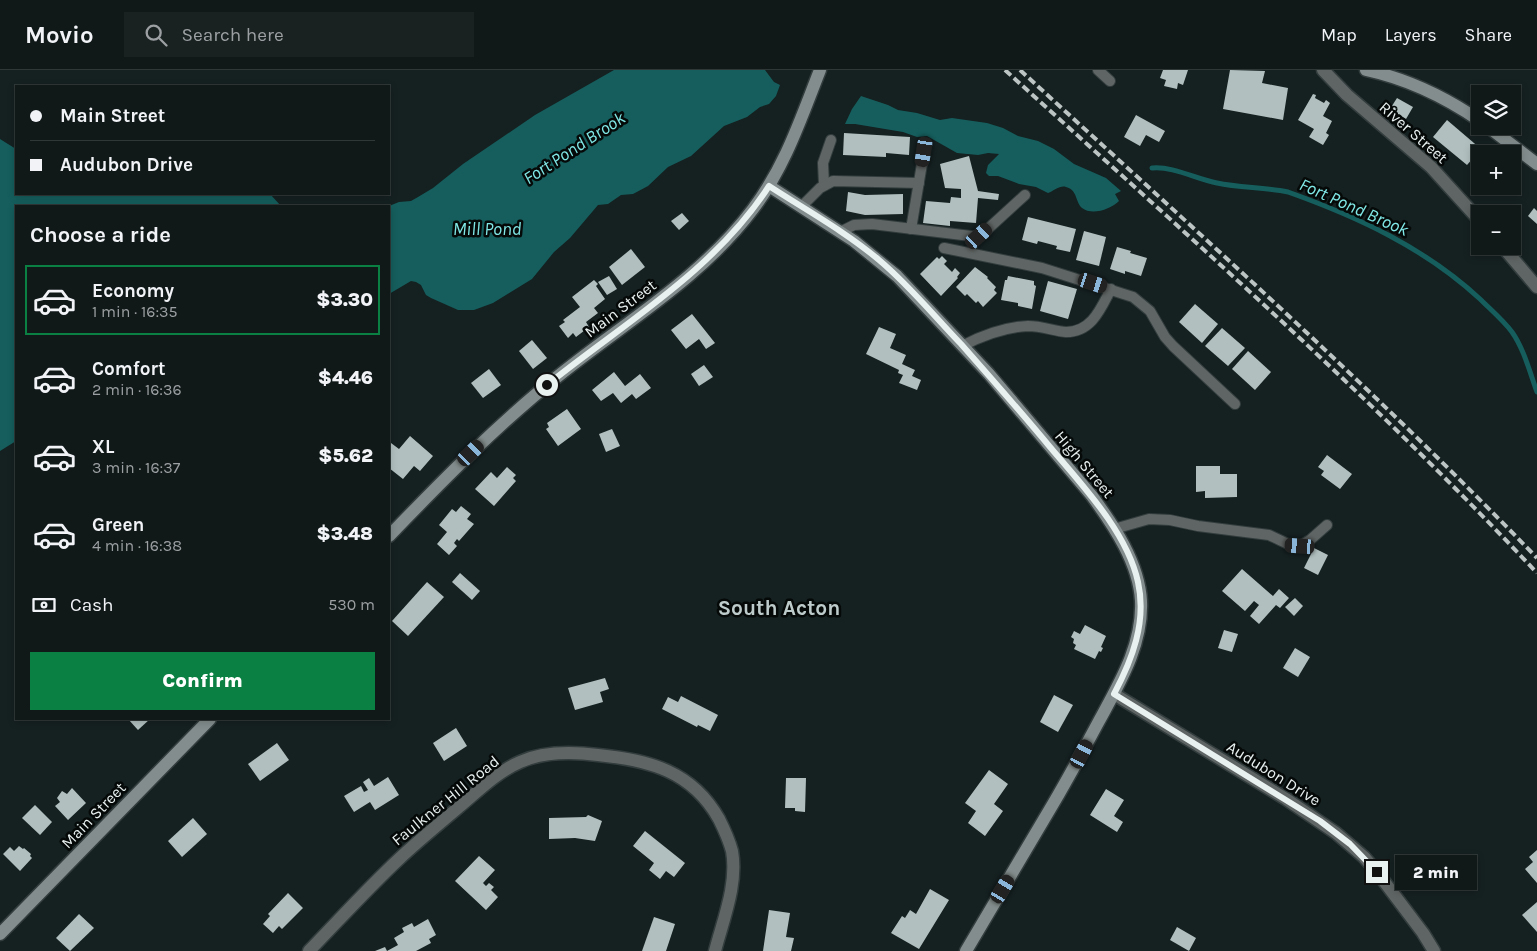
<!DOCTYPE html>
<meta charset="utf-8">
<style>
body{margin:0;font-family:Karla,sans-serif;background:#192121;color:#f1f3f6;height:100vh;display:flex;flex-direction:column;font-size:19px;white-space:nowrap}
*{box-sizing:border-box;margin:0}
p{font-size:16px;color:#9ca0a2}
.icon{flex:none;width:28px;height:28px;fill:none;stroke:currentColor;stroke-width:2;stroke-linecap:round;stroke-linejoin:round}
.map{position:relative;flex:1;overflow:hidden}
.drawer{position:absolute;left:15px;top:135px;width:375px;height:515px;display:flex;flex-direction:column;background:#101818;border-radius:0px;box-shadow:0 2px 8px #0003,0 0 0 1px #303737}
.drawer>*{flex:none}
.hud{position:absolute;left:15px;top:15px;width:375px;height:110px;border-radius:0px;box-shadow:0 2px 8px #0003,0 0 0 1px #303737;display:grid;align-content:center;height:110px;padding:0 15px;background:#101818}
.controls{position:absolute;left:1471px;top:15px;display:grid;gap:10px}
.controls a{display:grid;place-items:center;width:50px;height:50px;border-radius:0px;background:#101818;box-shadow:0 2px 8px #0003,0 0 0 1px #303737;font-size:25px}
.end{position:absolute;width:22px;height:22px;margin:-11px;border:6px solid #e9f0f0;background:#111;box-shadow:0 0 0 2px #111}
.from{border-radius:50%}
.bubble{position:absolute;height:35px;border-radius:0px;background:#101818;box-shadow:0 2px 8px #0003,0 0 0 1px #303737;font-size:16px;font-weight:800;line-height:35px;text-align:center}
.car{position:absolute;width:15px;height:30px;margin:-15px -8px;border-radius:6px;box-shadow:0 0 4px 1px #0007;background:linear-gradient(#222 24%,#8ab4d8 0 40%,#222 0 76%,#8ab4d8 0 86%,#222 0)}
.hud b{display:flex;align-items:center;gap:18px;height:48px;font-size:19px}
.hud b+b{border-top:1px solid #303737}
.hud i{width:12px;height:12px;background:#f1f3f6}
ul{padding:0;list-style:none}
li{display:flex;align-items:center;gap:15px;height:70px;margin:0 10px 8px;padding:0 5px;border:2px solid transparent;border-radius:0px}
li div{flex:1}
li b{display:block;font-size:19px}
li em{font-style:normal;font-weight:800}
li.selected{border-color:#0b8043}
li>.icon{width:45px;height:45px;stroke-width:1.5}
h2{padding:0 15px;font-size:22px;line-height:60px}
.pay{display:flex;align-items:center;gap:12px;height:55px;padding:0 15px;font-size:19px}
.pay p{margin-inline-start:auto}
.button{display:flex;gap:10px;margin-top:auto;padding:10px 15px}
.button a{flex:1;height:58px;border-radius:0px;background:#0b8043;color:#fff;font-size:20px;font-weight:800;line-height:58px;text-align:center}
header{display:flex;align-items:center;gap:30px;box-sizing:border-box;height:70px;padding:0 25px;background:#101818;border-bottom:1px solid #303737}
header strong{font-size:24px}
nav{display:flex;gap:28px;margin-inline-start:auto;font-size:18px}
.search{width:350px;height:45px;background:#192121;display:flex;align-items:center;gap:12px;box-sizing:border-box;padding:0 18px;border-radius:0px;color:#9ca0a2;font-size:19px}
.map>svg:first-child{display:block}
.water{fill:#155e5d}
.lines{fill:none;stroke-linecap:round;stroke-linejoin:round}
.stream{stroke:#155e5d;stroke-width:5}
.building{fill:#b1c0bf}
.lane-casing{stroke:#333d3d;stroke-width:12}
.street-casing{stroke:#333d3d;stroke-width:15}
.secondary-casing{stroke:#333d3d;stroke-width:15}
.lane{stroke:#5f6564;stroke-width:10}
.street{stroke:#5f6564;stroke-width:12}
.secondary{stroke:#848d8d;stroke-width:12}
.rail{stroke:#bdc4c4;stroke-width:4;stroke-dasharray:8 4;stroke-linecap:butt}
.route{stroke:#e9f0f0;stroke-width:6}
.labels{text-anchor:middle;stroke-width:5;stroke-linejoin:round;paint-order:stroke}
.street-label{font-size:16px;fill:#e9f0f0;stroke:#050908}
.water-label{font-size:18px;font-style:italic;fill:#80e9e7;stroke:#050908}
.district-label{font-size:21px;font-weight:bold;fill:#bdcbca;stroke:#050908}
</style>
<header>
<strong>Movio</strong>
<div class="search"><svg class="icon" aria-label="search" viewBox="0 0 24 24"><circle cx="10" cy="10" r="6"/><path d="M15 15l6 6"/></svg>Search here</div>
<nav><a>Map</a><a>Layers</a><a>Share</a></nav>
</header>
<div class="map">
<svg width="1537" height="881" viewBox="0 0 1537 881">
<rect width="100%" height="100%" fill="#152020"/>
<g class="water">
<polygon points="614,0 765,0 774,12 780,15 776,26 769,34 760,37 747,47 724,56 691,86 668,97 648,116 633,124 621,125 608,134 598,135 570,168 554,182 532,209 493,233 474,240 458,240 431,228 426,225 421,215 416,212 411,211 389,224 389,136 399,132 411,131 418,127 433,118 463,94 535,45"/>
<path d="M861,26l27,9 10,5 19,3 23,7 12,-2 35,5 16,5 15,8 20,5 16,8 20,15 32,14 15,13 -6,3 4,7c-8,8 -27,15 -37,7 -7,-6 -4,-18 -16,-21 -6,-2 -12,4 -18,6l-12,-6 -17,-3 -21,-8h-9l-3,-3 2,-8 11,-11 -11,-1 -10,2 -21,-2 -30,-17 -10,1 -14,-5 -48,-8h-10l7,-15z"/>
<polygon points="0,69 16,79 16,124 270,124 281,136 16,136 16,371 0,381"/>
</g>
<g class="lines">
<path class="stream" d="M1152,98c21,-2 44,11 65,15 23,5 47,4 71,9 70,25 137,56 192,107 11,11 23,21 32,33 12,17 18,41 25,60"/>
</g>
<g class="building">
<polygon points="1163,0 1188,0 1183,15 1178,13 1177,19 1164,16 1166,10 1160,8"/>
<polygon points="1230,0 1265,1 1262,13 1288,18 1283,50 1223,39"/>
<polygon points="1313,24 1316,25 1315,28 1324,33 1326,30 1330,33 1323,46 1332,51 1326,63 1329,65 1323,75 1309,67 1314,59 1298,50"/>
<polygon points="1397,28 1413,37 1406,49 1390,39"/>
<polygon points="1136,45 1165,61 1159,72 1146,65 1140,76 1124,67"/>
<polygon points="1447,50 1481,79 1467,95 1433,67"/>
<polygon points="844,63 910,67 909,85 886,83 886,87 843,85"/>
<polygon points="969,86 978,121 999,124 998,130 978,128 976,153 950,151 950,156 923,153 926,131 950,133 951,127 961,128 961,119 945,118 940,94"/>
<polygon points="848,122 865,125 903,124 903,144 865,145 846,141"/>
<polygon points="1534,138 1537,141 1537,154 1528,146"/>
<polygon points="682,143 689,151 679,160 671,151"/>
<polygon points="1028,147 1076,159 1070,182 1056,179 1057,176 1038,171 1037,174 1022,170"/>
<polygon points="1084,161 1106,167 1099,196 1076,190"/>
<polygon points="1117,177 1131,181 1130,183 1147,188 1141,206 1125,201 1125,204 1110,199"/>
<polygon points="631,179 645,197 622,215 609,197"/>
<polygon points="942,186 947,191 944,194 952,202 955,198 960,203 957,207 958,208 941,226 920,204 937,187 939,189"/>
<polygon points="975,197 988,207 987,208 996,217 994,220 997,223 983,237 978,231 976,233 967,224 965,226 956,217"/>
<polygon points="609,206 617,219 607,225 598,212"/>
<polygon points="1008,206 1034,211 1034,215 1036,216 1032,239 1018,236 1018,233 1001,230 1005,210 1007,210"/>
<polygon points="594,210 598,214 596,216 605,229 594,238 598,243 586,252 589,257 576,267 573,263 568,268 559,256 565,252 563,250 580,237 572,227"/>
<polygon points="1048,211 1077,219 1068,249 1040,241"/>
<polygon points="1195,234 1218,254 1202,273 1179,252"/>
<polygon points="692,244 715,273 706,279 699,269 686,279 671,260"/>
<polygon points="879,257 896,264 890,278 906,285 902,294 915,300 912,306 921,310 917,320 899,313 903,305 898,303 899,300 866,284"/>
<polygon points="1222,258 1245,278 1228,296 1205,276"/>
<polygon points="532,270 547,288 533,299 519,281"/>
<polygon points="1248,281 1271,302 1255,320 1232,299"/>
<polygon points="704,295 713,307 699,316 691,304"/>
<polygon points="489,299 501,315 483,328 471,313"/>
<polygon points="614,302 625,316 640,304 651,318 636,329 632,324 621,333 613,323 601,331 592,320"/>
<polygon points="567,339 581,359 558,376 546,359 549,357 547,353"/>
<polygon points="612,359 620,376 606,382 599,364"/>
<polygon points="410,366 433,386 420,401 414,396 403,409 389,398 389,375 391,373 399,379"/>
<polygon points="1327,385 1352,404 1340,419 1321,405 1324,401 1318,397"/>
<polygon points="1196,396 1220,396 1220,404 1237,404 1237,427 1205,428 1205,421 1196,422"/>
<polygon points="507,397 516,405 513,408 516,411 494,436 475,419 491,402 497,408"/>
<polygon points="461,436 471,444 467,449 474,454 459,471 457,469 454,473 457,476 449,485 437,474 447,462 439,455 452,439 456,442"/>
<polygon points="1314,478 1328,485 1318,505 1304,498"/>
<polygon points="1242,499 1273,526 1279,519 1289,528 1280,538 1276,535 1259,554 1250,546 1259,535 1254,531 1245,541 1222,521"/>
<polygon points="460,503 480,521 472,530 452,512"/>
<polygon points="427,512 444,527 408,566 392,551"/>
<polygon points="1295,528 1303,536 1294,546 1285,537"/>
<polygon points="1085,555 1106,566 1101,577 1103,578 1101,582 1099,581 1095,589 1074,579 1076,575 1073,573 1074,569 1071,567 1074,561 1080,564"/>
<polygon points="1224,560 1238,564 1232,582 1218,578"/>
<polygon points="1295,578 1310,587 1298,607 1283,598"/>
<polygon points="605,608 609,619 600,622 603,632 575,640 568,618"/>
<polygon points="1054,625 1073,635 1058,662 1040,652"/>
<polygon points="681,626 718,645 710,661 698,655 697,657 662,639 668,627 678,632"/>
<polygon points="128,649 150,649 138,660"/>
<polygon points="456,658 467,676 444,691 433,673"/>
<polygon points="277,673 289,690 260,711 248,694"/>
<polygon points="989,700 1008,714 994,734 1003,741 985,766 968,753 976,741 965,733"/>
<polygon points="388,707 399,725 375,740 370,732 354,742 344,726 361,716 364,722 368,720 363,712 369,708 374,716"/>
<polygon points="786,708 806,708 805,742 795,741 795,738 785,738"/>
<polygon points="72,718 86,733 68,750 55,736 60,732 57,728 62,721 67,724"/>
<polygon points="1106,719 1124,730 1114,746 1123,752 1117,762 1090,745"/>
<polygon points="35,735 52,752 40,765 22,748"/>
<polygon points="588,745 602,751 595,771 575,768 549,769 549,748 586,747"/>
<polygon points="193,748 207,764 182,787 168,771"/>
<polygon points="645,761 685,793 674,807 666,801 660,809 649,800 654,793 633,776"/>
<polygon points="19,776 23,779 24,778 31,784 30,786 32,788 20,801 3,784 10,777 14,781"/>
<polygon points="1537,780 1537,813 1525,799 1533,792 1529,787"/>
<polygon points="479,786 495,800 483,813 486,816 489,813 494,817 491,820 498,827 486,840 455,811"/>
<polygon points="930,819 949,830 919,879 891,863 902,846 905,848 910,840 916,844"/>
<polygon points="288,823 303,838 282,859 279,856 273,863 263,854 270,846 268,844"/>
<polygon points="1537,832 1537,862 1522,845"/>
<polygon points="769,840 790,843 786,867 794,868 791,881 763,881"/>
<polygon points="79,844 94,858 70,881 56,868"/>
<polygon points="654,847 675,854 666,881 642,881"/>
<polygon points="428,849 436,865 429,869 431,873 416,881 375,881 385,877 387,881 398,875 394,868 404,862 402,858 412,853 414,857"/>
<polygon points="1177,857 1196,868 1189,881 1170,870"/>
</g>
<g class="lines">
<defs>
<g id="lane">
<polyline points="1098,0 1110,11"/>
<polyline points="824,115 823,93 831,70"/>
<polyline points="801,137 820,118 833,111 919,113"/>
<polyline points="911,159 924,82"/>
<polyline points="840,162 854,155 872,154 979,167 1025,125"/>
<polyline points="944,178 1042,198 1133,227 1150,241 1165,267 1173,276 1235,334"/>
<path d="M962,276c21,-11 42,-19 66,-20 14,0 26,5 38,6 26,0 35,-24 45,-43"/>
<polyline points="1114,459 1149,449 1170,450 1198,456 1269,465 1290,475 1300,476 1310,470 1327,455"/>
</g>
<g id="street">
<polyline points="1323,0 1347,25 1431,97 1480,151"/>
<polyline points="1502,176 1537,217"/>
<polyline points="1114,624 1286,729 1336,763 1364,787 1377,802 1423,863 1434,881"/>
<path d="M309,881c30,-31 59,-63 90,-92 19,-18 40,-35 60,-52 19,-16 38,-35 61,-45 24,-11 53,-10 78,-7 51,5 94,16 121,64 5,10 10,21 13,32 6,33 -9,69 -17,100"/>
</g>
<g id="secondary">
<path d="M1366,0c42,9 79,27 114,51"/>
<polyline points="1487,56 1537,94"/>
<path d="M769,116l85,55 43,35 92,98 103,122c22,30 47,67 49,105 2,44 -22,83 -42,120 -15,28 -30,56 -46,83 -29,49 -58,98 -87,147"/>
<path d="M389,466c55,-57 111,-114 173,-163 65,-52 140,-96 191,-164 32,-42 48,-91 67,-139"/>
<polyline points="0,864 210,649"/>
</g>
</defs>
<use href="#lane" class="lane-casing"/>
<use href="#street" class="street-casing"/>
<use href="#secondary" class="secondary-casing"/>
<use href="#lane" class="lane"/>
<use href="#street" class="street"/>
<use href="#secondary" class="secondary"/>
<g class="rail">
<path d="M1005,0c181,164 365,325 532,503"/>
<path d="M1020,0c175,160 352,317 517,488"/>
</g>
</g>
<g class="lines">
<path class="route" d="M547,315c77,-62 167,-114 222,-199 37,24 77,46 110,74 30,25 55,56 82,84 30,34 60,68 89,103 32,38 77,85 88,135 9,40 -6,78 -24,112l206,127 30,23 27,28"/>
</g>
<g class="labels">
<g class="street-label">
<text transform="translate(1414 62) rotate(41)" y="6">River Street</text>
<text transform="translate(620 238) rotate(-37)" y="6">Main Street</text>
<text transform="translate(1085 394) rotate(50)" y="6">High Street</text>
<text transform="translate(1274 703) rotate(32)" y="6">Audubon Drive</text>
<text transform="translate(445 730) rotate(-39)" y="6">Faulkner Hill Road</text>
<text transform="translate(93 745) rotate(-46)" y="6">Main Street</text>
</g>
<g class="water-label">
<text transform="translate(574 78) rotate(-33)" y="6">Fort Pond Brook</text>
<text transform="translate(1354 137) rotate(24)" y="6">Fort Pond Brook</text>
<text x="487" y="165">Mill Pond</text>
</g>
<g class="district-label">
<text x="779" y="545">South Acton</text>
</g>
</g>
</svg>
<div class="controls">
<a><svg class="icon" aria-label="layers" viewBox="0 0 24 24"><path d="M12 4l9 5-9 5-9-5zM3 14l9 5 9-5"/></svg></a>
<a>+</a>
<a>−</a>
</div>
<i class="end from" style="left:547px;top:315px"></i>
<i class="end" style="left:1377px;top:802px"></i>
<div class="bubble" style="left:1395px;top:785px;width:82px">2 min</div>
<i class="car" style="left:924px;top:82px;rotate:189deg"></i>
<i class="car" style="left:979px;top:166px;rotate:48deg"></i>
<i class="car" style="left:1093px;top:213px;rotate:108deg"></i>
<i class="car" style="left:471px;top:383px;rotate:46deg"></i>
<i class="car" style="left:1300px;top:476px;rotate:274deg"></i>
<i class="car" style="left:1082px;top:684px;rotate:28deg"></i>
<i class="car" style="left:1003px;top:819px;rotate:31deg"></i>
<div class="hud">
<b><i class="from"></i>Main Street</b>
<b><i></i>Audubon Drive</b>
</div>
<section class="drawer">
<h2>Choose a ride</h2>
<ul>
<li class="selected"><svg class="icon" aria-label="car" viewBox="0 0 24 24"><path d="M5 17H2v-5l4-1 3-4h7l3 4 3 1v5h-3M9 17h6M6 11h13"/><circle cx="7" cy="17" r="2"/><circle cx="17" cy="17" r="2"/></svg><div><b>Economy</b><p>1 min · 16:35</p></div><em>$3.30</em></li>
<li><svg class="icon" aria-label="car" viewBox="0 0 24 24"><path d="M5 17H2v-5l4-1 3-4h7l3 4 3 1v5h-3M9 17h6M6 11h13"/><circle cx="7" cy="17" r="2"/><circle cx="17" cy="17" r="2"/></svg><div><b>Comfort</b><p>2 min · 16:36</p></div><em>$4.46</em></li>
<li><svg class="icon" aria-label="car" viewBox="0 0 24 24"><path d="M5 17H2v-5l4-1 3-4h7l3 4 3 1v5h-3M9 17h6M6 11h13"/><circle cx="7" cy="17" r="2"/><circle cx="17" cy="17" r="2"/></svg><div><b>XL</b><p>3 min · 16:37</p></div><em>$5.62</em></li>
<li><svg class="icon" aria-label="car" viewBox="0 0 24 24"><path d="M5 17H2v-5l4-1 3-4h7l3 4 3 1v5h-3M9 17h6M6 11h13"/><circle cx="7" cy="17" r="2"/><circle cx="17" cy="17" r="2"/></svg><div><b>Green</b><p>4 min · 16:38</p></div><em>$3.48</em></li>
</ul>
<div class="pay"><svg class="icon" aria-label="cash" viewBox="0 0 24 24"><path d="M3 7h18v10H3z"/><circle cx="12" cy="12" r="2"/></svg>Cash<p>530 m</p></div>
<div class="button"><a>Confirm</a></div>
</section>
</div>
